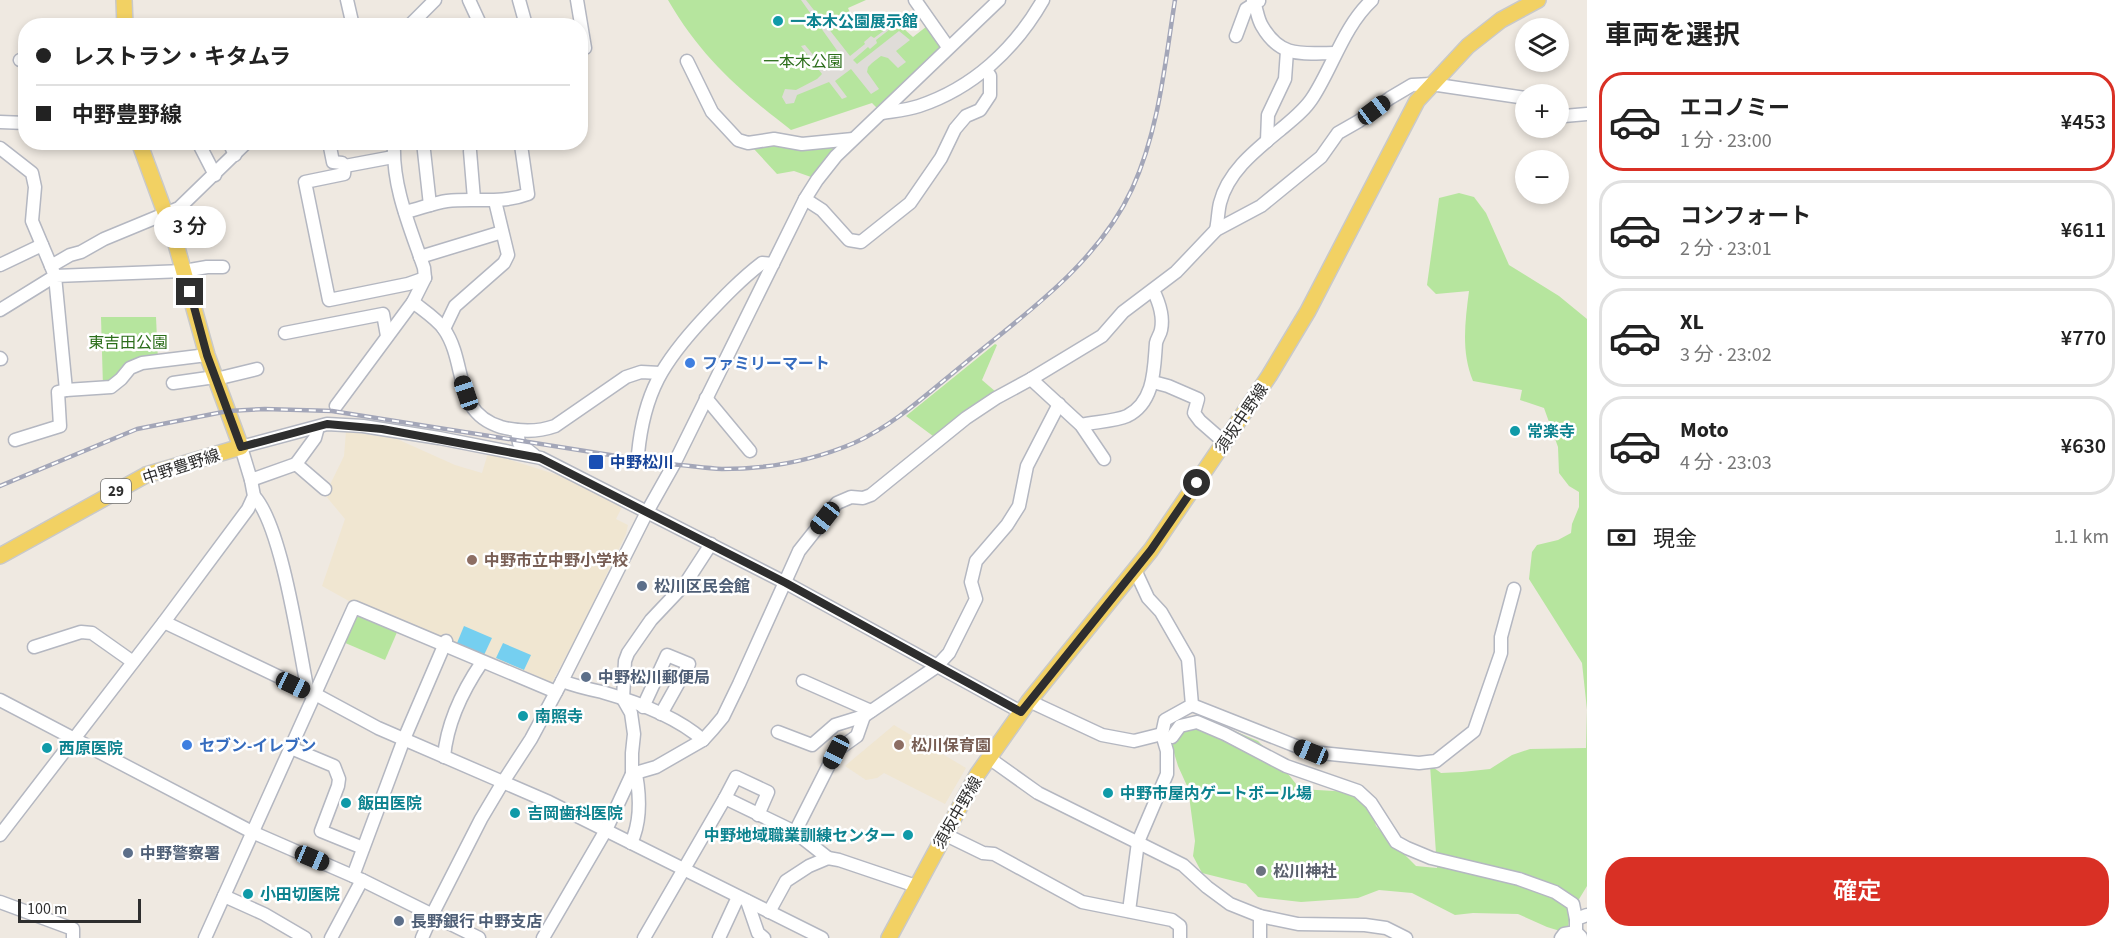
<!DOCTYPE html>
<html lang="ja">
<meta charset="utf-8">
<style>
body{margin:0;font-family:"Source Sans 3","Noto Sans JP",sans-serif;background:#f6f6f6;color:#222;height:100vh;display:flex;flex-direction:column;font-size:22px;white-space:nowrap}
*{box-sizing:border-box;margin:0}
p{font-size:20px;color:#767676}
.icon{flex:none;width:33px;height:33px;fill:none;stroke:currentColor;stroke-width:2;stroke-linecap:round;stroke-linejoin:round}
.map{position:relative;flex:1;overflow:hidden}
.sheet{display:flex;flex-direction:column;background:#fff;width:540px}
.sheet>*{flex:none}
.banner{position:absolute;left:18px;top:18px;width:570px;height:132px;border-radius:24px;box-shadow:0 3px 9px #0003;display:grid;align-content:center;height:132px;padding:0 18px;background:#fff}
.buttons{position:absolute;left:1515px;top:18px;display:grid;gap:12px}
.buttons a{display:grid;place-items:center;width:54px;height:54px;border-radius:50%;background:#fff;box-shadow:0 3px 9px #0003;font-size:30px}
.scale{position:absolute;left:18px;bottom:15px;width:123px;box-sizing:border-box;padding-left:6px;border:3px solid #2e2e2e;border-top:0;font-size:16px;line-height:21px;white-space:nowrap;color:#2e2e2e;-webkit-text-stroke:4px #fff;paint-order:stroke}
.end{position:absolute;width:27px;height:27px;margin:-14px;border:8px solid #2e2e2e;background:#fff;box-shadow:0 0 0 3px #fff}
.from{border-radius:50%}
.bubble{position:absolute;height:42px;border-radius:21px;background:#fff;box-shadow:0 3px 9px #0003;font-size:20px;font-weight:600;line-height:42px;text-align:center}
.car{position:absolute;width:18px;height:36px;margin:-18px -9px;border-radius:8px;box-shadow:0 0 4px 2px #0007;background:linear-gradient(#222 24%,#8ab4d8 0 40%,#222 0 76%,#8ab4d8 0 86%,#222 0)}
.banner b{display:flex;align-items:center;gap:21px;height:57px;font-size:22px}
.banner b+b{border-top:2px solid #e0e0e0}
.banner i{width:15px;height:15px;background:#222}
ul{padding:0;list-style:none}
li{display:flex;align-items:center;gap:18px;height:99px;margin:0 12px 9px;padding:0 6px;border:3px solid #e0e0e0;border-radius:24px}
li div{flex:1}
li b{display:block;font-size:22px}
li em{font-style:normal;font-weight:600}
li.on{border-color:#d93025}
li>.icon{width:54px;height:54px;stroke-width:1.5}
h2{padding:0 18px;font-size:27px;line-height:72px}
.pay{display:flex;align-items:center;gap:15px;height:66px;padding:0 18px;font-size:22px}
.pay p{margin-inline-start:auto}
.primary-button{display:flex;gap:12px;margin-top:auto;padding:12px 18px}
.primary-button a{flex:1;height:69px;border-radius:24px;background:#d93025;color:#fff;font-size:24px;font-weight:600;line-height:69px;text-align:center}
main{display:flex;flex:1;min-height:0}
.map>svg:first-child{display:block}
.education{fill:#f0e6d1}
.green{fill:#b6e59e}
.plaza{fill:#dfdcd8}
.water{fill:#75cff0}
.lines{fill:none;stroke-linecap:round;stroke-linejoin:round}
.minor-casing{stroke:#b4b7c1;stroke-width:15}
.major-casing{stroke:#c9c9c9;stroke-width:18}
.minor{stroke:#fff;stroke-width:12}
.major{stroke:#f2d163;stroke-width:15}
.rail-casing{stroke:#a3a6b8;stroke-width:4.5}
.rail{stroke:#fff;stroke-width:2;stroke-dasharray:7;stroke-linecap:butt}
.route{stroke:#2e2e2e;stroke-width:8}
.culture-dot{fill:#0f9aa8;stroke:#fff;stroke-width:2}
.shop-dot{fill:#3f7fe0;stroke:#fff;stroke-width:2}
.transit-dot{fill:#1a4fb4;stroke:#fff;stroke-width:2}
.education-dot{fill:#8d6e63;stroke:#fff;stroke-width:2}
.service-dot{fill:#5c6f8a;stroke:#fff;stroke-width:2}
.worship-dot{fill:#6b7280;stroke:#fff;stroke-width:2}
.labels{text-anchor:middle;stroke-width:5;stroke-linejoin:round;paint-order:stroke}
.shield{fill:#fff;stroke:#6d6d6d;stroke-width:1.5}
.shield-label{font-size:15px;font-weight:bold;fill:#2e2e2e}
.culture-label{font-size:16px;font-weight:bold;fill:#0d838f;stroke:#fff;text-anchor:start}
.park-label{font-size:16px;fill:#2c6e1b;stroke:#fff}
.shop-label{font-size:16px;font-weight:bold;fill:#366cbe;stroke:#fff;text-anchor:start}
.street-label{font-size:16px;fill:#2e2e2e;stroke:#fff}
.transit-label{font-size:16px;font-weight:bold;fill:#164399;stroke:#fff;text-anchor:start}
.education-label{font-size:16px;font-weight:bold;fill:#785e54;stroke:#fff;text-anchor:start}
.service-label{font-size:16px;font-weight:bold;fill:#4e5e75;stroke:#fff;text-anchor:start}
.worship-label{font-size:16px;font-weight:bold;fill:#5b616d;stroke:#fff;text-anchor:start}
</style>
<main>
<div class="map">
<svg width="1587" height="938" viewBox="0 0 1587 938">
<rect width="100%" height="100%" fill="#efe9e1"/>
<g class="education">
<polygon points="346,431 397,439 455,465 482,473 488,453 561,476 622,507 616,519 628,525 626,534 581,628 550,686 356,605 322,586 345,519 325,495 344,456"/>
<polygon points="894,725 966,768 945,804 884,773 877,778 866,780 845,766"/>
</g>
<g class="green">
<path d="M668,0h198l-18,8 7,16 30,-12 28,25 18,-14 17,24 -66,66 -10,-10 -81,27c-52,-40 -90,-73 -123,-130z"/>
<polygon points="774,144 836,146 837,147 811,177 794,171 777,174 754,149"/>
<path d="M1459,193l15,4 12,16 23,52 50,31 28,23v567l-17,28 -2,14 -8,3 -13,-4 -29,-13 -45,-1 -18,2 -43,-22 -33,-3 -21,8 -57,4 -43,-5 -12,-13 -44,-11 -9,-17 2,-15 -7,-53 -10,-22 -9,-30 7,-14 21,-7 61,26 19,19 23,29 51,3 19,9 6,25 40,40 21,2 -7,-103 11,8 21,-1 28,-3 22,-14 18,-6 56,-1 1,-38 -5,-47 -53,-84 3,-27 5,-7 21,-5 13,-7 1,-9 7,-17v-15l-10,-6 -10,-13 -1,-26 -14,-39 -24,-8 2,-10 -49,-9c-12,-29 -8,-59 -4,-90l-33,3 -9,-9 12,-87z"/>
<polygon points="101,317 156,317 158,361 103,387"/>
<polygon points="995,344 997,345 982,380 996,392 937,439 906,416"/>
<polygon points="356,612 398,630 385,660 343,642"/>
</g>
<polygon class="plaza" points="801,0 806,0 850,56 865,44 864,42 871,36 874,38 893,24 894,26 876,40 877,43 870,49 868,47 853,60 857,64 899,31 910,40 896,51 906,62 898,68 888,58 881,56 872,63 868,67 867,72 879,89 871,94 851,69 835,81 847,97 842,99 829,82 797,95 794,103 786,104 782,97 785,89 796,90 817,79 822,74 801,46 805,45 825,69 841,56"/>
<g class="water">
<polygon points="464,626 492,638 484,655 457,643"/>
<polygon points="503,643 531,655 524,670 496,658"/>
</g>
<g class="lines">
<defs>
<g id="minor">
<polyline points="347,0 353,26"/>
<polyline points="469,0 481,26"/>
<polyline points="519,0 526,25"/>
<polyline points="577,0 585,48 580,49"/>
<polyline points="915,0 948,47"/>
<path d="M1253,0c4,8 4,18 9,26 19,33 41,27 73,27"/>
<polyline points="409,26 435,0"/>
<polyline points="1236,36 1246,9 1259,1"/>
<polyline points="20,60 26,58"/>
<polyline points="687,61 712,112 738,140 748,143 774,139 802,144 853,139"/>
<path d="M882,113c12,-2 25,-3 37,-7 54,-18 96,-57 124,-106"/>
<polyline points="1558,113 1564,116 1587,114"/>
<polyline points="0,122 26,123"/>
<polyline points="1267,141 1268,115 1285,79 1287,51"/>
<polyline points="198,142 215,175"/>
<polyline points="229,142 235,155"/>
<polyline points="329,142 333,162 342,163 345,166"/>
<polyline points="423,142 430,205"/>
<polyline points="0,148 32,173 35,187 32,221 51,266"/>
<polyline points="470,151 474,199"/>
<polyline points="393,157 345,166 344,174 305,182 329,300 408,284 425,278"/>
<polyline points="805,199 822,210 849,240 861,242 910,203 941,158 955,129 966,116 980,110 990,95 990,76 986,70"/>
<path d="M405,212c14,-3 28,-9 42,-11 27,-3 55,3 81,-7l-7,-49"/>
<path d="M1216,230c2,-9 2,-19 4,-27 8,-32 37,-54 60,-73 12,-10 25,-20 33,-33 20,-31 31,-71 59,-97"/>
<polyline points="420,257 502,232"/>
<polyline points="0,265 42,245"/>
<path d="M413,302c10,8 24,17 31,27 24,35 8,83 57,98 19,5 37,5 54,-1l71,-49 15,-5 19,1"/>
<polyline points="0,310 55,276 51,266 70,255 81,252 104,239 179,208 247,142"/>
<polyline points="444,329 455,306 504,263 508,255 495,201"/>
<polyline points="285,333 383,314 387,336"/>
<polyline points="0,358 1,359"/>
<polyline points="216,379 257,369"/>
<polyline points="1031,379 1081,425 1104,459"/>
<polyline points="1153,382 1168,386 1198,399 1194,413 1200,421 1224,442"/>
<polyline points="173,383 215,377"/>
<polyline points="66,390 111,387 121,379 130,368 142,363 207,355"/>
<polyline points="706,398 750,451"/>
<path d="M336,406l77,-104 12,-24 -1,-10c-14,-41 -32,-81 -30,-126"/>
<path d="M1081,425c13,-3 35,-4 46,-9 28,-14 27,-48 29,-73 1,-5 4,-8 5,-13 3,-14 -2,-28 -8,-40"/>
<polyline points="318,427 315,438 296,464 325,489"/>
<polyline points="517,430 519,443 534,455"/>
<polyline points="15,440 60,426 58,392 66,390 55,276 184,271 207,267 223,267"/>
<path d="M638,454c6,-62 25,-92 67,-137 18,-19 36,-38 57,-54l11,1"/>
<polyline points="251,480 296,464"/>
<path d="M254,496c28,30 45,152 54,196"/>
<polyline points="164,622 315,694 378,728 549,802 822,938"/>
<polyline points="34,647 81,632 92,633 133,662"/>
<path d="M562,681c13,5 26,8 40,11 35,10 74,24 101,48"/>
<polyline points="803,681 871,711"/>
<polyline points="0,700 252,832 362,880 479,938"/>
<polyline points="1029,701 1102,735 1134,741 1162,734"/>
<polyline points="1192,705 1311,752 1419,763 1436,761 1474,731 1501,653 1501,637 1514,589"/>
<polyline points="643,707 667,655 689,664 661,714"/>
<polyline points="778,732 812,745 835,725 864,716 936,667 949,653 976,599 971,582 976,561 1007,525 1019,506 1027,466 1059,404"/>
<polyline points="1172,737 1180,726 1197,722 1225,734 1286,766 1358,791 1371,803 1396,842 1407,848 1431,858 1519,879 1555,892 1573,904 1576,919"/>
<polyline points="291,748 334,766 339,779 338,786 321,831 363,848"/>
<path d="M444,757c3,-35 19,-67 38,-95"/>
<polyline points="989,758 1038,793 1183,865 1207,887 1230,904 1260,916 1298,924 1365,925 1386,928 1406,938"/>
<polyline points="632,774 632,753 634,734 631,713 623,699 625,661 628,653 651,620 685,584 711,544"/>
<polyline points="725,798 736,777 768,792 758,815"/>
<polyline points="795,832 836,751 857,736 864,716"/>
<polyline points="944,834 983,853 994,854 1082,902 1172,920 1180,926 1180,938"/>
<polyline points="0,835 164,622 248,509 254,496 251,480 241,447 327,424 363,426 439,438 541,458 786,583 1021,712"/>
<path d="M631,843c10,-21 9,-47 5,-69"/>
<polyline points="353,876 404,739 446,641"/>
<polyline points="224,896 264,914 305,938"/>
<polyline points="747,901 758,933 764,938"/>
<polyline points="0,902 73,929 73,938"/>
<polyline points="1129,911 1138,842 1167,774 1167,751 1162,734 1165,720 1192,705 1188,659 1161,612 1148,598 1135,570"/>
<polyline points="769,912 786,881 809,866 828,858 839,860 916,886"/>
<polyline points="1260,916 1260,938"/>
<polyline points="1576,932 1576,919 1587,915"/>
<polyline points="205,938 354,607 556,692"/>
<polyline points="331,938 362,880"/>
<polyline points="422,938 432,915 481,819 503,782 531,739 562,681 647,512 674,464 805,199 817,180 836,156 999,0"/>
<polyline points="543,938 606,830 632,774 656,767 703,740 713,729 723,717 739,684 799,551 837,503 851,497 863,498 871,495 966,418 996,398 1031,379 1102,336 1123,312 1176,272 1216,230 1261,206 1321,157 1338,133 1359,121 1390,98 1412,85 1431,84 1526,98"/>
<polyline points="644,938 725,798 795,832 828,858"/>
<polyline points="719,938 738,897"/>
<polyline points="1561,938 1564,934 1576,932 1581,937"/>
</g>
<g id="major">
<polyline points="124,0 125,26"/>
<polyline points="0,556 146,475 241,447 207,355 174,237 139,142"/>
<polyline points="889,938 977,775 1029,701 1151,550 1269,376 1308,311 1417,101 1468,46 1501,20 1538,0"/>
</g>
</defs>
<use href="#minor" class="minor-casing"/>
<use href="#major" class="major-casing"/>
<use href="#minor" class="minor"/>
<use href="#major" class="major"/>
<defs>
<path id="rail" d="M0,486l137,-57 91,-18 37,-2 67,2 335,53c18,1 37,4 55,5 45,0 90,-8 132,-26 42,-19 75,-51 110,-79 61,-50 134,-101 168,-175 27,-59 33,-126 43,-189"/>
</defs>
<use href="#rail" class="rail-casing"/>
<use href="#rail" class="rail"/>
</g>
<g class="lines">
<polyline class="route" points="190,292 207,355 241,447 327,424 382,429 540,458 786,583 1021,712 1151,550 1197,483"/>
</g>
<g class="culture-dot">
<circle cx="778" cy="21" r="6"/>
<circle cx="1515" cy="431" r="6"/>
<circle cx="523" cy="716" r="6"/>
<circle cx="47" cy="748" r="6"/>
<circle cx="1108" cy="793" r="6"/>
<circle cx="346" cy="803" r="6"/>
<circle cx="515" cy="813" r="6"/>
<circle cx="908" cy="835" r="6"/>
<circle cx="248" cy="894" r="6"/>
</g>
<g class="shop-dot">
<circle cx="690" cy="363" r="6"/>
<circle cx="187" cy="745" r="6"/>
</g>
<rect class="transit-dot" x="588" y="454" width="16" height="16" rx="3"/>
<g class="education-dot">
<circle cx="472" cy="560" r="6"/>
<circle cx="899" cy="745" r="6"/>
</g>
<g class="service-dot">
<circle cx="642" cy="586" r="6"/>
<circle cx="586" cy="677" r="6"/>
<circle cx="128" cy="853" r="6"/>
<circle cx="399" cy="921" r="6"/>
</g>
<circle class="worship-dot" cx="1261" cy="871" r="6"/>
<g class="labels">
<rect class="shield" x="101" y="479" width="30" height="24" rx="4.5"/>
<g class="shield-label">
<text x="116" y="496">29</text>
</g>
<g class="culture-label">
<text x="790" y="27">一本木公園展示館</text>
<text x="1527" y="437">常楽寺</text>
<text x="535" y="722">南照寺</text>
<text x="59" y="754">西原医院</text>
<text x="1120" y="799">中野市屋内ゲートボール場</text>
<text x="358" y="809">飯田医院</text>
<text x="527" y="819">吉岡歯科医院</text>
<text x="896" y="841" text-anchor="end">中野地域職業訓練センター</text>
<text x="260" y="900">小田切医院</text>
</g>
<g class="park-label">
<text x="803" y="67">一本木公園</text>
<text x="128" y="348">東吉田公園</text>
</g>
<g class="shop-label">
<text x="702" y="369">ファミリーマート</text>
<text x="199" y="751">セブン-イレブン</text>
</g>
<g class="street-label">
<text transform="translate(1241 418) rotate(-56)" y="6">須坂中野線</text>
<text transform="translate(181 466) rotate(-18)" y="6">中野豊野線</text>
<text transform="translate(957 812) rotate(-60)" y="6">須坂中野線</text>
</g>
<g class="transit-label">
<text x="610" y="468">中野松川</text>
</g>
<g class="education-label">
<text x="484" y="566">中野市立中野小学校</text>
<text x="911" y="751">松川保育園</text>
</g>
<g class="service-label">
<text x="654" y="592">松川区民会館</text>
<text x="598" y="683">中野松川郵便局</text>
<text x="140" y="859">中野警察署</text>
<text x="411" y="927">長野銀行 中野支店</text>
</g>
<g class="worship-label">
<text x="1273" y="877">松川神社</text>
</g>
</g>
</svg>
<div class="buttons">
<a><svg class="icon" aria-label="layers" viewBox="0 0 24 24"><path d="M12 4l9 5-9 5-9-5zM3 14l9 5 9-5"/></svg></a>
<a>+</a>
<a>−</a>
</div>
<div class="scale">100 m</div>
<i class="end from" style="left:1197px;top:483px"></i>
<i class="end" style="left:190px;top:292px"></i>
<div class="bubble" style="left:154px;top:206px;width:72px">3 分</div>
<i class="car" style="left:1374px;top:110px;rotate:53deg"></i>
<i class="car" style="left:466px;top:393px;rotate:341deg"></i>
<i class="car" style="left:825px;top:518px;rotate:218deg"></i>
<i class="car" style="left:293px;top:685px;rotate:115deg"></i>
<i class="car" style="left:836px;top:752px;rotate:207deg"></i>
<i class="car" style="left:1311px;top:752px;rotate:292deg"></i>
<i class="car" style="left:312px;top:858px;rotate:113deg"></i>
<div class="banner">
<b><i class="from"></i>レストラン・キタムラ</b>
<b><i></i>中野豊野線</b>
</div>
</div>
<section class="sheet">
<h2>車両を選択</h2>
<ul>
<li class="on"><svg class="icon" aria-label="car" viewBox="0 0 24 24"><path d="M5 17H2v-5l4-1 3-4h7l3 4 3 1v5h-3M9 17h6M6 11h13"/><circle cx="7" cy="17" r="2"/><circle cx="17" cy="17" r="2"/></svg><div><b>エコノミー</b><p>1 分 · 23:00</p></div><em>¥453</em></li>
<li><svg class="icon" aria-label="car" viewBox="0 0 24 24"><path d="M5 17H2v-5l4-1 3-4h7l3 4 3 1v5h-3M9 17h6M6 11h13"/><circle cx="7" cy="17" r="2"/><circle cx="17" cy="17" r="2"/></svg><div><b>コンフォート</b><p>2 分 · 23:01</p></div><em>¥611</em></li>
<li><svg class="icon" aria-label="car" viewBox="0 0 24 24"><path d="M5 17H2v-5l4-1 3-4h7l3 4 3 1v5h-3M9 17h6M6 11h13"/><circle cx="7" cy="17" r="2"/><circle cx="17" cy="17" r="2"/></svg><div><b>XL</b><p>3 分 · 23:02</p></div><em>¥770</em></li>
<li><svg class="icon" aria-label="car" viewBox="0 0 24 24"><path d="M5 17H2v-5l4-1 3-4h7l3 4 3 1v5h-3M9 17h6M6 11h13"/><circle cx="7" cy="17" r="2"/><circle cx="17" cy="17" r="2"/></svg><div><b>Moto</b><p>4 分 · 23:03</p></div><em>¥630</em></li>
</ul>
<div class="pay"><svg class="icon" aria-label="cash" viewBox="0 0 24 24"><path d="M3 7h18v10H3z"/><circle cx="12" cy="12" r="2"/></svg>現金<p>1.1 km</p></div>
<div class="primary-button"><a>確定</a></div>
</section>
</main>
